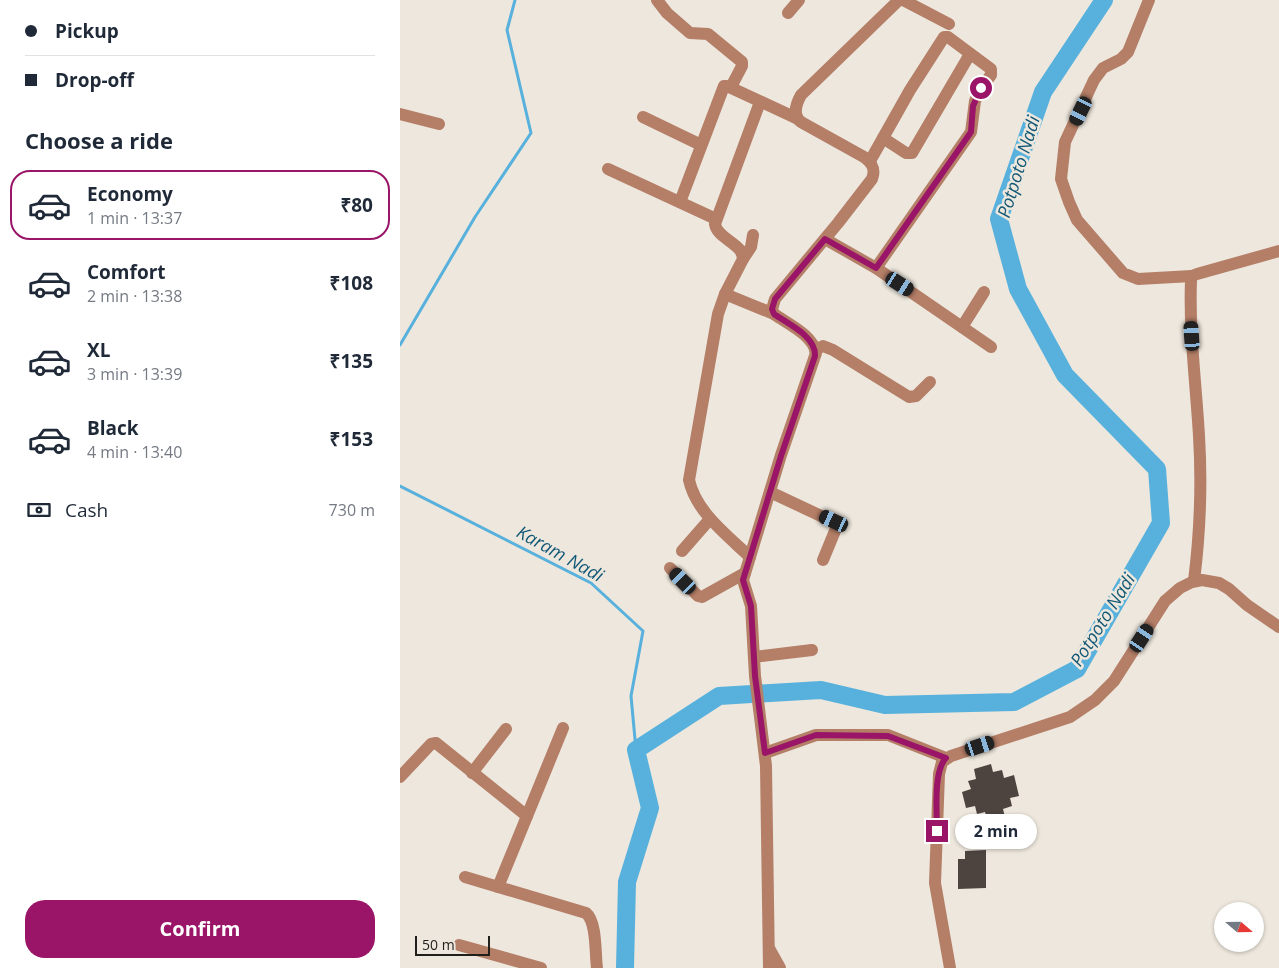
<!DOCTYPE html>
<meta charset="utf-8">
<style>
body{margin:0;font-family:"Open Sans",sans-serif;background:#f2f2f3;color:#1f2937;height:100vh;display:flex;flex-direction:column;font-size:19px;white-space:nowrap}
*{box-sizing:border-box;margin:0}
p{font-size:16px;color:#747a83}
.icon{flex:none;width:28px;height:28px;fill:none;stroke:currentColor;stroke-width:2;stroke-linecap:round;stroke-linejoin:round}
.map{position:relative;flex:1;overflow:hidden}
.details{display:flex;flex-direction:column;background:#fff;width:400px}
.details>*{flex:none}
.hud{display:grid;align-content:center;height:110px;padding:0 25px;background:#fff}
.needle{width:32px;rotate:110deg}
.controls{position:absolute;left:814px;top:902px;display:grid;gap:10px}
.controls a{display:grid;place-items:center;width:50px;height:50px;border-radius:50%;background:#fff;box-shadow:0 1px 4px #0004;font-size:25px}
.scale{position:absolute;left:15px;bottom:12px;width:75px;box-sizing:border-box;padding-left:5px;border:2px solid #211f1b;border-top:0;font-size:14px;line-height:18px;white-space:nowrap;color:#211f1b;-webkit-text-stroke:4px #ede7dd;paint-order:stroke}
.end{position:absolute;width:22px;height:22px;margin:-11px;border:6px solid #9a1467;background:#fff;box-shadow:0 0 0 2px #fff}
.from{border-radius:50%}
.bubble{position:absolute;height:35px;border-radius:18px;background:#fff;box-shadow:0 1px 4px #0004;font-size:16px;font-weight:700;line-height:35px;text-align:center}
.car{position:absolute;width:15px;height:30px;margin:-15px -8px;border-radius:6px;box-shadow:0 0 4px 1px #0007;background:linear-gradient(#222 24%,#8ab4d8 0 40%,#222 0 76%,#8ab4d8 0 86%,#222 0)}
.hud b{display:flex;align-items:center;gap:18px;height:48px;font-size:19px}
.hud b+b{border-top:1px solid #e0e1e3}
.hud i{width:12px;height:12px;background:#1f2937}
ul{padding:0;list-style:none}
li{display:flex;align-items:center;gap:15px;height:70px;margin:0 10px 8px;padding:0 15px;border:2px solid transparent;border-radius:20px}
li div{flex:1}
li b{display:block;font-size:19px}
li em{font-style:normal;font-weight:700}
li.on{border-color:#9a1467}
li>.icon{width:45px;height:45px;stroke-width:1.5}
h2{padding:0 25px;font-size:22px;line-height:60px}
.pay{display:flex;align-items:center;gap:12px;height:55px;padding:0 25px;font-size:19px}
.pay p{margin-inline-start:auto}
.cta{display:flex;gap:10px;margin-top:auto;padding:10px 25px}
.cta a{flex:1;height:58px;border-radius:20px;background:#9a1467;color:#fff;font-size:20px;font-weight:700;line-height:58px;text-align:center}
main{display:flex;flex:1;min-height:0}
.map>svg:first-child{display:block}
.lines{fill:none;stroke-linecap:round;stroke-linejoin:round}
.stream{stroke:#57b1dc;stroke-width:3}
.river{stroke:#57b1dc;stroke-width:18}
.building{fill:#4d4440}
.minor{stroke:#b47e67;stroke-width:12}
.route{stroke:#9a1467;stroke-width:6}
.labels{text-anchor:middle;stroke-width:5;stroke-linejoin:round;paint-order:stroke}
.water-label{font-size:18px;font-style:italic;fill:#135977;stroke:#ede7dd}
</style>
<main>
<section class="details">
<div class="hud">
<b><i class="from"></i>Pickup</b>
<b><i></i>Drop-off</b>
</div>
<h2>Choose a ride</h2>
<ul>
<li class="on"><svg class="icon" aria-label="car" viewBox="0 0 24 24"><path d="M5 17H2v-5l4-1 3-4h7l3 4 3 1v5h-3M9 17h6M6 11h13"/><circle cx="7" cy="17" r="2"/><circle cx="17" cy="17" r="2"/></svg><div><b>Economy</b><p>1 min · 13:37</p></div><em>₹80</em></li>
<li><svg class="icon" aria-label="car" viewBox="0 0 24 24"><path d="M5 17H2v-5l4-1 3-4h7l3 4 3 1v5h-3M9 17h6M6 11h13"/><circle cx="7" cy="17" r="2"/><circle cx="17" cy="17" r="2"/></svg><div><b>Comfort</b><p>2 min · 13:38</p></div><em>₹108</em></li>
<li><svg class="icon" aria-label="car" viewBox="0 0 24 24"><path d="M5 17H2v-5l4-1 3-4h7l3 4 3 1v5h-3M9 17h6M6 11h13"/><circle cx="7" cy="17" r="2"/><circle cx="17" cy="17" r="2"/></svg><div><b>XL</b><p>3 min · 13:39</p></div><em>₹135</em></li>
<li><svg class="icon" aria-label="car" viewBox="0 0 24 24"><path d="M5 17H2v-5l4-1 3-4h7l3 4 3 1v5h-3M9 17h6M6 11h13"/><circle cx="7" cy="17" r="2"/><circle cx="17" cy="17" r="2"/></svg><div><b>Black</b><p>4 min · 13:40</p></div><em>₹153</em></li>
</ul>
<div class="pay"><svg class="icon" aria-label="cash" viewBox="0 0 24 24"><path d="M3 7h18v10H3z"/><circle cx="12" cy="12" r="2"/></svg>Cash<p>730 m</p></div>
<div class="cta"><a>Confirm</a></div>
</section>
<div class="map">
<svg width="879" height="968" viewBox="0 0 879 968">
<rect width="100%" height="100%" fill="#ede7dd"/>
<g class="lines">
<g class="stream">
<polyline points="0,345 75,217 131,133 107,30 115,0"/>
<polyline points="0,486 191,583 243,631 231,696 236,750"/>
</g>
<polyline class="river" points="225,968 227,882 250,808 236,750 319,696 421,690 485,705 614,702 677,669 761,523 757,469 665,375 618,289 599,219 643,92 704,0"/>
</g>
<g class="building">
<polygon points="591,764 593,772 602,770 604,778 614,775 619,796 610,798 612,806 603,809 605,817 588,822 585,812 577,814 575,806 566,808 562,792 571,789 568,781 576,779 574,769"/>
<polygon points="586,850 586,888 558,889 558,859 565,859 565,851"/>
</g>
<g class="lines">
<g class="minor">
<polyline points="257,0 267,13 290,33 308,34 342,62 342,66 331,87"/>
<polyline points="503,0 549,24"/>
<polyline points="749,0 728,52 721,59 703,68 694,80 665,142 661,179 669,202 677,220 723,273 738,279 792,276"/>
<polyline points="388,13 399,0"/>
<polyline points="0,114 39,124"/>
<polyline points="243,117 301,145"/>
<polyline points="483,138 506,153 512,153 570,54"/>
<polyline points="470,161 510,90 544,37 548,37 591,69 591,75 581,88 575,101 571,132 476,268"/>
<polyline points="208,169 316,219"/>
<polyline points="280,202 324,86 327,86 396,118"/>
<polyline points="425,239 476,268 591,347"/>
<polyline points="343,259 351,247 353,235"/>
<polyline points="325,294 374,314"/>
<polyline points="562,327 584,292"/>
<polyline points="415,350 423,346 433,350 509,397 516,396 530,382"/>
<polyline points="370,492 436,523 437,526 423,560"/>
<polyline points="282,551 310,519"/>
<path d="M350,557c-23,-22 -54,-45 -61,-77l29,-166 7,-20 18,-35c0,-16 -26,-20 -28,-35l45,-122"/>
<polyline points="270,568 298,596 302,597 345,573"/>
<path d="M794,581c6,-48 8,-96 5,-145 -3,-52 -10,-104 -8,-156l1,-4 5,-2 82,-23"/>
<polyline points="354,657 412,650"/>
<polyline points="365,753 416,735 488,735 546,758"/>
<polyline points="72,773 106,729"/>
<polyline points="0,777 31,744 36,743 127,816"/>
<path d="M65,877l121,36c11,9 9,41 11,55"/>
<polyline points="98,887 163,728"/>
<polyline points="59,945 141,968"/>
<polyline points="370,950 380,968"/>
<path d="M369,968l-3,-202 -11,-90 -4,-70 -8,-26 38,-125 35,-102c-3,-18 -28,-29 -42,-39l-2,-5 3,-10 63,-76 34,-44c4,-10 0,-16 -8,-22l-63,-35c-9,-7 -5,-18 0,-27l98,-95"/>
<polyline points="550,968 535,883 539,774 542,762 551,756 670,717 695,700 714,681 765,601 780,588 792,582 802,580 819,583 829,589 847,605 879,627"/>
</g>
</g>
<g class="lines">
<path class="route" d="M537,831c0,-18 -4,-60 9,-73l-58,-22 -72,-1 -51,18 -10,-77 -4,-70 -8,-26 38,-124 34,-100c1,-20 -27,-32 -41,-42l-2,-5 3,-10 50,-60 51,29 95,-136 2,-26 8,-18"/>
</g>
<g class="labels">
<g class="water-label">
<text transform="translate(619 167) rotate(-73)" y="6">Potpoto Nadi</text>
<text transform="translate(160 554) rotate(29)" y="6">Karam Nadi</text>
<text transform="translate(703 620) rotate(-58)" y="6">Potpoto Nadi</text>
</g>
</g>
</svg>
<div class="controls">
<a><svg class="needle" viewBox="-14 -14 28 28"><path d="M0-13l5 13h-10z" fill="#e53935"/><path d="M0 13l5-13h-10z" fill="#747a83"/></svg></a>
</div>
<div class="scale">50 m</div>
<i class="end from" style="left:581px;top:88px"></i>
<i class="end" style="left:537px;top:831px"></i>
<div class="bubble" style="left:555px;top:814px;width:82px">2 min</div>
<i class="car" style="left:681px;top:111px;rotate:206deg"></i>
<i class="car" style="left:500px;top:284px;rotate:123deg"></i>
<i class="car" style="left:792px;top:336px;rotate:356deg"></i>
<i class="car" style="left:434px;top:521px;rotate:295deg"></i>
<i class="car" style="left:283px;top:581px;rotate:315deg"></i>
<i class="car" style="left:742px;top:638px;rotate:33deg"></i>
<i class="car" style="left:580px;top:746px;rotate:72deg"></i>
</div>
</main>
